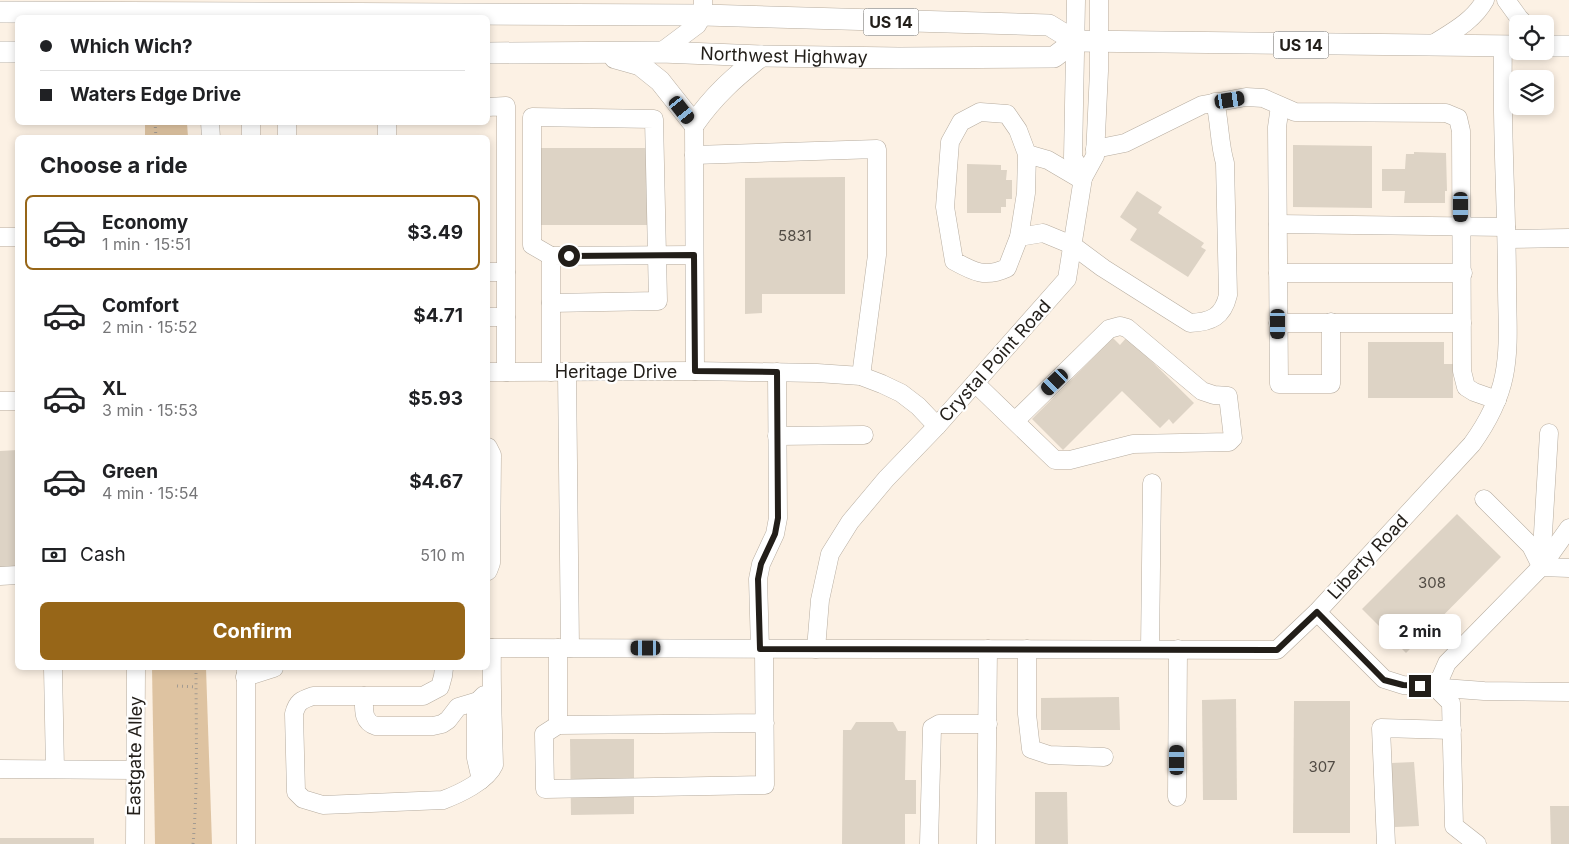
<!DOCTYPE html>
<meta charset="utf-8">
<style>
body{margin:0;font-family:Inter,sans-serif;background:#f6f6f6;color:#202124;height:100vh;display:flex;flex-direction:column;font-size:19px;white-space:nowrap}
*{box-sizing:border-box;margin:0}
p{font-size:16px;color:#757577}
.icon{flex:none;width:28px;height:28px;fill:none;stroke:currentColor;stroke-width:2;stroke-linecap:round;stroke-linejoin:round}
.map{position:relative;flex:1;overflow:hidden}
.details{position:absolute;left:15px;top:135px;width:475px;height:535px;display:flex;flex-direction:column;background:#fff;border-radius:8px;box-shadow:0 2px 8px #0003}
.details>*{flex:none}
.top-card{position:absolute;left:15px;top:15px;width:475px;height:110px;border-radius:8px;box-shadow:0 2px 8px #0003;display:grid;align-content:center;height:110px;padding:0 25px;background:#fff}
.buttons{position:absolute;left:1509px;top:15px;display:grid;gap:10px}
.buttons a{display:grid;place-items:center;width:45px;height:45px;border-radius:8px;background:#fff;box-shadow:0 2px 8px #0003;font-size:25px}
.end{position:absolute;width:22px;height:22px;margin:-11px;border:6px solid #221e19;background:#fff;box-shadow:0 0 0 2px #fff}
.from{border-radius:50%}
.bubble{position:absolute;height:35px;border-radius:8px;background:#fff;box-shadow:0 2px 8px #0003;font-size:16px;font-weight:700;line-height:35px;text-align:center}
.car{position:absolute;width:15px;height:30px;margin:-15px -8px;border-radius:6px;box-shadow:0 0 4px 1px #0007;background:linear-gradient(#222 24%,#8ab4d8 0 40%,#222 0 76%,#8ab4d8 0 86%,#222 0)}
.top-card b{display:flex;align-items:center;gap:18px;height:48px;font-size:19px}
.top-card b+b{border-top:1px solid #e0e0e0}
.top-card i{width:12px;height:12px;background:#202124}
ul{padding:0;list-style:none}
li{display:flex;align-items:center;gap:15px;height:75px;margin:0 10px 8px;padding:0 15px;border:2px solid transparent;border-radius:8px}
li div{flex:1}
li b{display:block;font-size:19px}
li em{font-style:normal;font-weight:700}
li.active{border-color:#976618}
li>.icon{width:45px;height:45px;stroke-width:1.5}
h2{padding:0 25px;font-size:22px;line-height:60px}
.pay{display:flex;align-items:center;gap:12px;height:55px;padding:0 25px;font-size:19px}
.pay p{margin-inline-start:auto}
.cta{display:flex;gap:10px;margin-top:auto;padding:10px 25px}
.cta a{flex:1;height:58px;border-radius:8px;background:#976618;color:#fff;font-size:20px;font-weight:700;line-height:58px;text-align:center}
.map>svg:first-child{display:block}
.green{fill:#dec3a1}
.building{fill:#ddd3c5}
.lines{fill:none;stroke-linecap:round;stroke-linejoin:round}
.minor-casing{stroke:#b6ac9f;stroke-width:19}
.major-casing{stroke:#b6ac9f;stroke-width:22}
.path{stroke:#a29a91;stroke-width:3;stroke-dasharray:1 4;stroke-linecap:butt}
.minor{stroke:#fff;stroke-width:18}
.major{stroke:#fff;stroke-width:21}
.route{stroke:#221e19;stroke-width:6}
.labels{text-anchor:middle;stroke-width:4.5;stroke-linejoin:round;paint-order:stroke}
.number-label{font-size:15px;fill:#514b44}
.shield{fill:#fff;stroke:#64625e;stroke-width:1}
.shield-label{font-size:16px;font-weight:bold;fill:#221e19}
.street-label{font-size:18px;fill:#221e19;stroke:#fff}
</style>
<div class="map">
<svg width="1569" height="844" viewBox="0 0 1569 844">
<rect width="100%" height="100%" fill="#fcf1e4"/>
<g class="green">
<polygon points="145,123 187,123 188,137 145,137"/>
<polygon points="152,668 206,668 212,844 155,844"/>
</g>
<g class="building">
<polygon points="1293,145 1372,146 1372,208 1293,207"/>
<polygon points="541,148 650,148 651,225 541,225"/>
<polygon points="1414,152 1446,153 1447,191 1445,191 1445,203 1404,203 1405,191 1382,191 1382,169 1405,169 1406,154 1414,154"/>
<polygon points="967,164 1001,165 1001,170 1007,170 1006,180 1012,180 1012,199 1006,199 1006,207 1001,207 1001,213 967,213"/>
<polygon points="845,177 845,294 762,294 762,313 745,314 745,178"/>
<polygon points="1137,191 1162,207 1158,213 1204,243 1201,247 1206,250 1188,277 1130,240 1137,229 1120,217"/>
<polygon points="1127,337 1194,403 1173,424 1169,419 1160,428 1122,391 1063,450 1032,419 1113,338 1120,345"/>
<polygon points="1368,342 1444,342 1444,364 1453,364 1453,398 1368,398"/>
<polygon points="18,450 18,568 0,569 0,451"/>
<polygon points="1457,514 1501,557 1406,653 1362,609"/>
<polygon points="1119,697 1120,730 1041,730 1041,698"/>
<polygon points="1236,699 1237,800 1203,800 1202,700"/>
<polygon points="1294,701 1350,701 1350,833 1293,833"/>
<polygon points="856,722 893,722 898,731 906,731 905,780 916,780 916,814 905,814 905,844 842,844 843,730 851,730"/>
<polygon points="570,739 634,739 634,814 571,815"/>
<polygon points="1414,762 1419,826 1395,827 1391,763"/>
<polygon points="1035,792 1067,792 1068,844 1035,844"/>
<polygon points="1550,806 1569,806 1569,844 1551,844"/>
<rect x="0" y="838" width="94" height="6"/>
</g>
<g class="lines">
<defs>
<g id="minor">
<polyline points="1506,0 1519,18 1525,24"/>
<path d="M1430,46c20,-13 43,-24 55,-46"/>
<polyline points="661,52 697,25 703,15 703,0"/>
<polyline points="1280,106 1277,127 1279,384 1331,384 1331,322"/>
<polyline points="488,107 506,106 506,372"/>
<polyline points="210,122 211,138"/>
<polyline points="387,122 387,138"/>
<polyline points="694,124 695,371"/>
<polyline points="251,138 251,122"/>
<polyline points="287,138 287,122"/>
<path d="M1095,149l30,-6 77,-38 44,-8 17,1 32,14 151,1 12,5 3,13c0,80 1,160 1,240l4,16 8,5 23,8"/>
<path d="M1027,154l-1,39 -7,44 -12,31c-22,10 -33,4 -53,-7l-9,-54 5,-65 11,-20 19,-10 27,2 11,16 9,24 21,6 34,20"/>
<polyline points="694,155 877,149 877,255 861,376"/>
<polyline points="1083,178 1095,156 1099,71 1099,0"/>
<polyline points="1278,224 1506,227"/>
<polyline points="0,237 18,237"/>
<path d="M1019,237l24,-4 29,12 31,23 87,55c21,-1 33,-6 38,-28l-3,-132c-6,-20 -5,-41 -10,-61"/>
<polyline points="1507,239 1569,238"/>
<polyline points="551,256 532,245 532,117 654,119 658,301 551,303"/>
<polyline points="488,272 506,272"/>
<polyline points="1278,273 1463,273"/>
<polyline points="488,317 506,317"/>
<polyline points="1278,323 1462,323"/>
<polyline points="488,372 695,371 817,373 861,376 882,384 901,393 918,406 937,426"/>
<polyline points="551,372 551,256 694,255"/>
<polyline points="567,372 570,648"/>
<polyline points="975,383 1055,460 1070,460 1133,444 1229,442 1233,438 1228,396 1214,395 1202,391 1127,328 1120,326 1109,329 1015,421"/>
<polyline points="0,401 18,401"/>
<polyline points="777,436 864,435"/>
<polyline points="488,447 492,455 491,563 488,571"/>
<polyline points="1484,499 1531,546 1541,566"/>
<polyline points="1542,566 1569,528"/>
<polyline points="1541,567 1549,433"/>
<polyline points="0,576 18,575"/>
<polyline points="1317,612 1384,679 1403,685 1484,691 1569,692"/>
<path d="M488,648l789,2 40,-38 155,-168c15,-21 27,-43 32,-68 6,-29 3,-61 3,-91 0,-79 -6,-159 -4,-239"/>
<polyline points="760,649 758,579 761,564 775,534 778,518 777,372"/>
<polyline points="764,649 765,785 545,789 544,734 558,725 765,723"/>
<polyline points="816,649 820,600 830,554 850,522 886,479 937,426 1067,279 1083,178 1082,171 1073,158 1076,0"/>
<polyline points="1027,649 1027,714 1031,749 1049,755 1104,757"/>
<polyline points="1150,649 1152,483"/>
<polyline points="53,668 55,769"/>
<polyline points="246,668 246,844"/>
<path d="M444,668l-1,8 -3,11 -17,9h-110c-12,4 -16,6 -19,18l2,78 7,7 20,6 120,-5c16,-6 44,-19 51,-35 -1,-39 -3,-78 -2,-117"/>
<polyline points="245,677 274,668"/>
<path d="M364,696c0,13 -2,26 12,30h57l9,-2 6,-4 10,-13 20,-6"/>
<polyline points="558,725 558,648"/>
<polyline points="0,769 134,770"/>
<polyline points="481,780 476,758 476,705 478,701 484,695"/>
<polyline points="1177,797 1178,649"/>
<polyline points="135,844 136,668"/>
<polyline points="929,844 932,728 939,724 988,724"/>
<polyline points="986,844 988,649"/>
<polyline points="1386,844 1381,728 1452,730"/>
<polyline points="1477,844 1454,826 1451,703 1436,688 1447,663 1541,567 1569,568"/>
</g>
<g id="major">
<polyline points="0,12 703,15 1049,25 1075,41 1518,46"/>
<polyline points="1545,46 1569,46"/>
<polyline points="0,52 18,52"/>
<path id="s1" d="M488,53l173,-1 100,4 138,2 155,-1 21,-16"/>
<path d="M615,58l25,7 20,16 34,43c20,-29 40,-46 67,-68"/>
</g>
</defs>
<use href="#minor" class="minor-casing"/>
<use href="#major" class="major-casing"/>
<g class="path">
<polyline points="155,122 156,138"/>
<polyline points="177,686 196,687"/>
<path d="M193,844c5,-59 3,-117 3,-176"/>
</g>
<use href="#minor" class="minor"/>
<use href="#major" class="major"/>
</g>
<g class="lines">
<polyline class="route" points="569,256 694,255 695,371 777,372 778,518 775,534 761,564 758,579 760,649 1277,650 1317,612 1384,680 1403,685 1420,686"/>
</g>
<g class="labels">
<g class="number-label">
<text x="795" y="241">5831</text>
<text x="1432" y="588">308</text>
<text x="1322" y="772">307</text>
</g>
<g class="shield">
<rect x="863.5" y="8.5" width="55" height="27" rx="4"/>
<rect x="1273.5" y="31.5" width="55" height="27" rx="4"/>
</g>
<g class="shield-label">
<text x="891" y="28">US 14</text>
<text x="1301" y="51">US 14</text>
</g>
<g class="street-label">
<text dy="6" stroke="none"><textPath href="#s1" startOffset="296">Northwest Highway</textPath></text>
<text transform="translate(995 361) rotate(-48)" y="6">Crystal Point Road</text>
<text x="616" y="378">Heritage Drive</text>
<text transform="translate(1368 557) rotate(-47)" y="6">Liberty Road</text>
<text transform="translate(135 756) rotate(-89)" y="6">Eastgate Alley</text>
</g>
</g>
</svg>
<div class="buttons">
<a><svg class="icon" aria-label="locate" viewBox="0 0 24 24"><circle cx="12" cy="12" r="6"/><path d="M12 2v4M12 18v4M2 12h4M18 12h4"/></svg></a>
<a><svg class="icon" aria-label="layers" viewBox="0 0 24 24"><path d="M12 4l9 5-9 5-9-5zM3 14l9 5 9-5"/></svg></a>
</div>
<i class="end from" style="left:569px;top:256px"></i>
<i class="end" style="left:1420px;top:686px"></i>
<div class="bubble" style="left:1379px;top:614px;width:82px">2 min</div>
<i class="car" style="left:1230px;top:100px;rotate:81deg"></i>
<i class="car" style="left:682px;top:110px;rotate:142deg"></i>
<i class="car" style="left:1461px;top:207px;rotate:180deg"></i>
<i class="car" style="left:1278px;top:324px;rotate:180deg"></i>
<i class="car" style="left:1055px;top:382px;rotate:226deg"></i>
<i class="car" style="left:646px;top:648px;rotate:270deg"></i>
<i class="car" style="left:1177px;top:760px;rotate:0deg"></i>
<div class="top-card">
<b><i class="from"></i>Which Wich?</b>
<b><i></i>Waters Edge Drive</b>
</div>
<section class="details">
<h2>Choose a ride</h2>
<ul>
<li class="active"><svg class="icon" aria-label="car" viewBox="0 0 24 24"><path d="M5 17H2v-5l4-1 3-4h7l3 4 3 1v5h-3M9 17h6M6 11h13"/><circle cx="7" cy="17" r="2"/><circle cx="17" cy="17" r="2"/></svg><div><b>Economy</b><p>1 min · 15:51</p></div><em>$3.49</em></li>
<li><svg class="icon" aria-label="car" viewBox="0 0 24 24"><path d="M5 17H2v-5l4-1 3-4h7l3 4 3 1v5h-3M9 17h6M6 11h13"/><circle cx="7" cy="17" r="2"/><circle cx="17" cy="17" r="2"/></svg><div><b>Comfort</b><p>2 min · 15:52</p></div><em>$4.71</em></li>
<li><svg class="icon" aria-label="car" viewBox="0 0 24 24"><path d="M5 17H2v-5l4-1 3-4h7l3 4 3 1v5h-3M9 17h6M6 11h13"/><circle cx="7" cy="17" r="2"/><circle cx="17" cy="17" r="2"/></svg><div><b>XL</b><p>3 min · 15:53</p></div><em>$5.93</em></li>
<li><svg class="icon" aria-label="car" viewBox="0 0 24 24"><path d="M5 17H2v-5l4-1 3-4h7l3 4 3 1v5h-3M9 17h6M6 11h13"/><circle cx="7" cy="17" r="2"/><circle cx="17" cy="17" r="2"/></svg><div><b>Green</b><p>4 min · 15:54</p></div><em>$4.67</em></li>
</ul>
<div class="pay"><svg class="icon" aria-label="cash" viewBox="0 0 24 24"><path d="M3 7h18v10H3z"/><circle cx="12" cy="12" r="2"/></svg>Cash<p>510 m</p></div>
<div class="cta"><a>Confirm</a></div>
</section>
</div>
